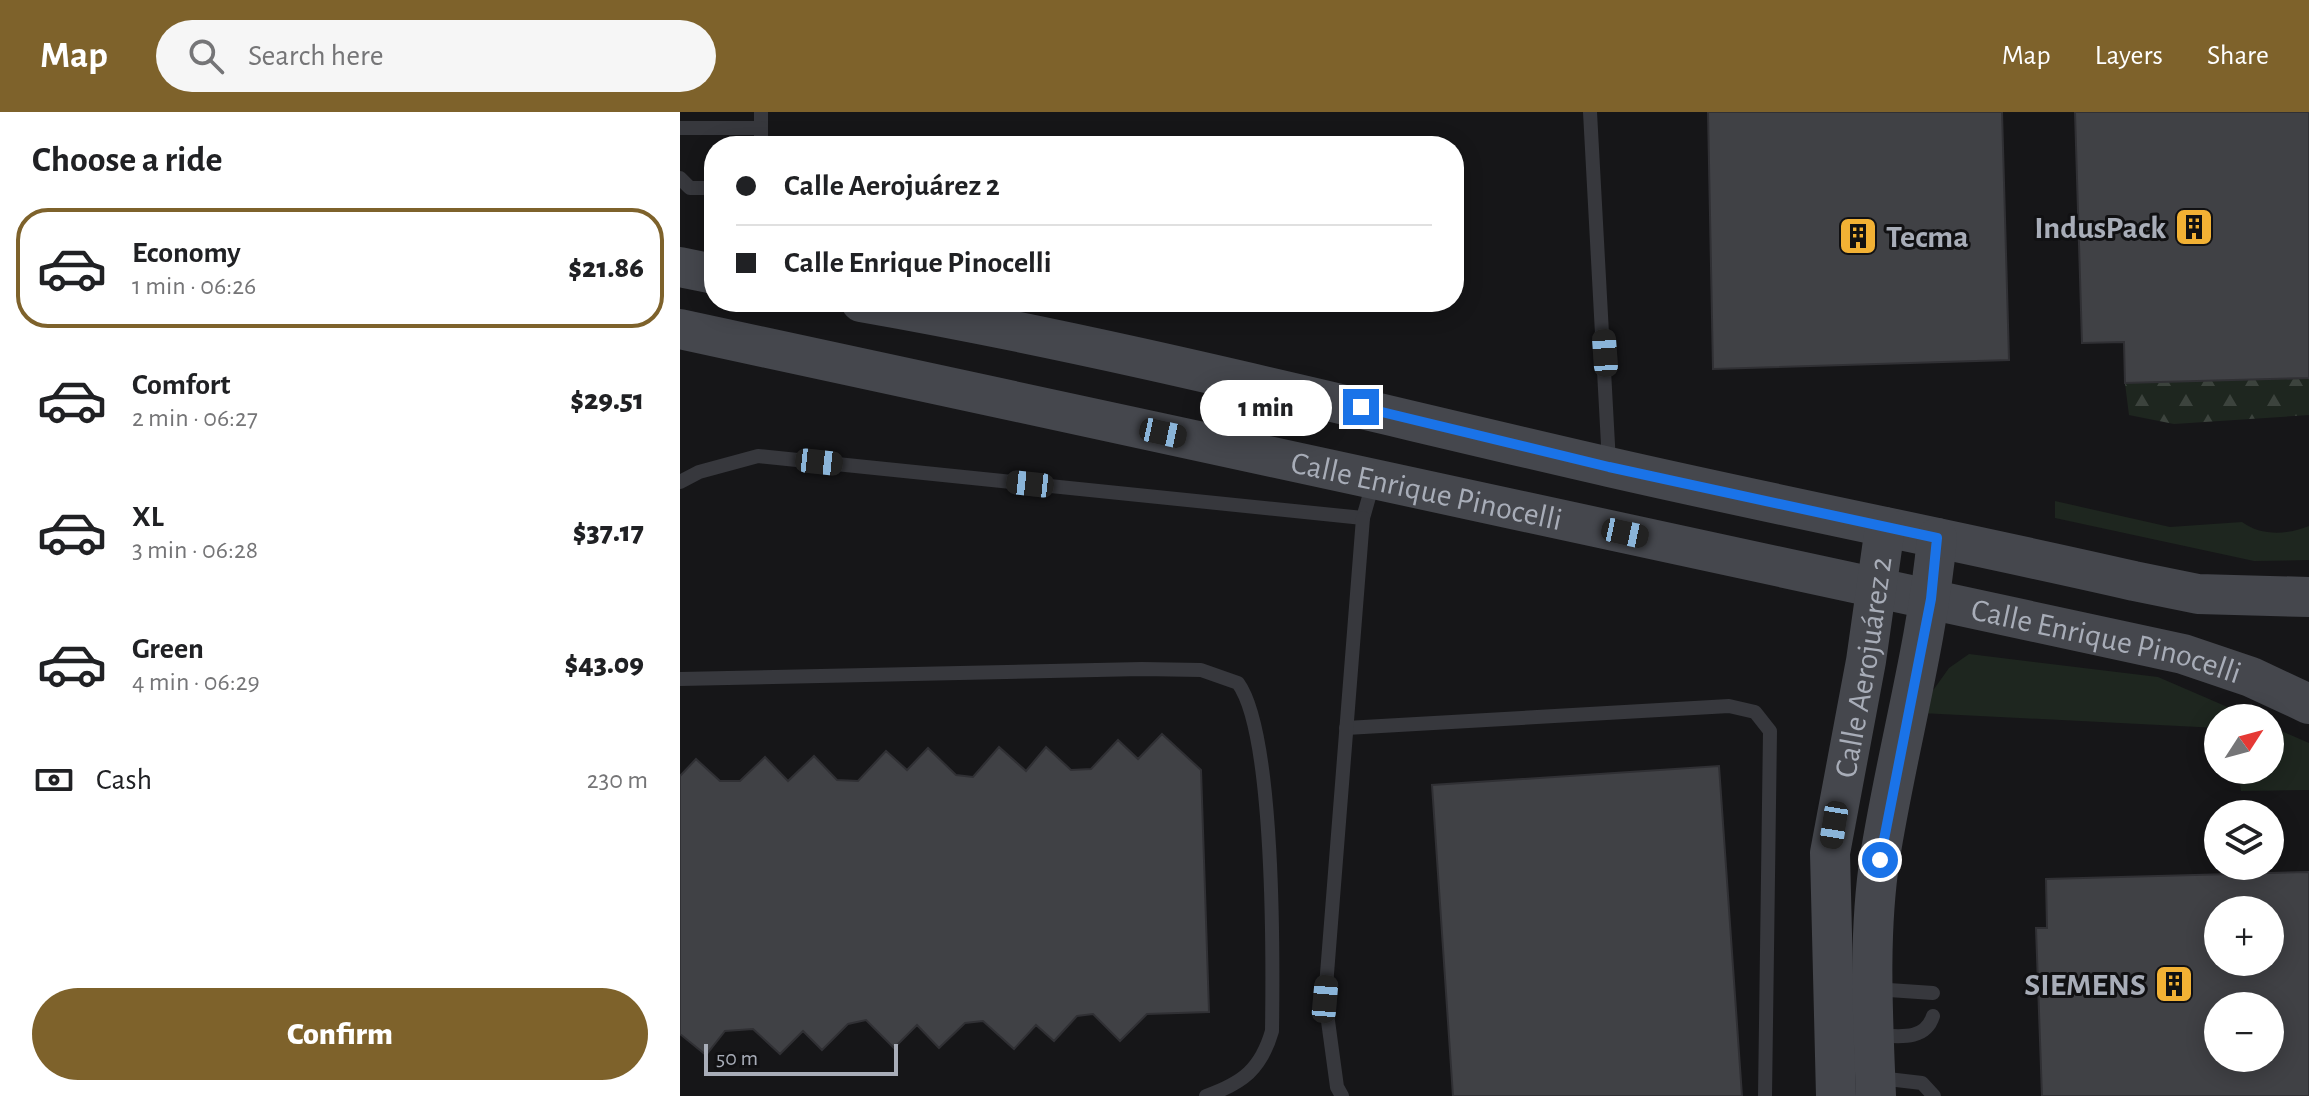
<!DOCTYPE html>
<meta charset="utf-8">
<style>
body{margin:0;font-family:"Alegreya Sans",sans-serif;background:#f6f6f6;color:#202124;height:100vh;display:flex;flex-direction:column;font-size:30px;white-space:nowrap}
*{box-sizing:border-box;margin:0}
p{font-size:26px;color:#757577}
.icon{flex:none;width:44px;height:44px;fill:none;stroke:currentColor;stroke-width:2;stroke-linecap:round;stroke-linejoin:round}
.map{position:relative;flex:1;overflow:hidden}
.details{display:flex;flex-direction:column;background:#fff;width:680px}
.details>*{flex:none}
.guide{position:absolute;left:24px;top:24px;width:760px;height:176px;border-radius:32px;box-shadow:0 4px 20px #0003;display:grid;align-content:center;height:176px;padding:0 32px;background:#fff}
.needle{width:52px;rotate:54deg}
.buttons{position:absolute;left:1524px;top:592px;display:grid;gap:16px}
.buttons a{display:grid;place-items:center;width:80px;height:80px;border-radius:50%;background:#fff;box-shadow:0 4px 20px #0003;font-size:40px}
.scale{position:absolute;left:24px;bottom:20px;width:194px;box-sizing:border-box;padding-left:8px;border:4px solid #a8adb8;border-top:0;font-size:22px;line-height:28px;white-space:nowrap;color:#a8adb8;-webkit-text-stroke:6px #111113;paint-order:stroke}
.end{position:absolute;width:36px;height:36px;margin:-18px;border:10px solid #1a73e8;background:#fff;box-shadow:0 0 0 4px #fff}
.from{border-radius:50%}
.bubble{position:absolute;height:56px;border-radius:28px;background:#fff;box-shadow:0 4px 20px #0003;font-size:26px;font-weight:800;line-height:56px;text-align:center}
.car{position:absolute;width:24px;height:48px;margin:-24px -12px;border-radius:10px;box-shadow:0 0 6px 2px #0007;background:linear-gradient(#222 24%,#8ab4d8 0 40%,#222 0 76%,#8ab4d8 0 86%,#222 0)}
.guide b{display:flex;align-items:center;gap:28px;height:76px;font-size:30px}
.guide b+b{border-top:2px solid #e0e0e0}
.guide i{width:20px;height:20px;background:#202124}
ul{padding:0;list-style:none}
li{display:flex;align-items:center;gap:24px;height:120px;margin:0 16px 12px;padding:0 16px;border:4px solid transparent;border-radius:32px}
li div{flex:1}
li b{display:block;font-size:30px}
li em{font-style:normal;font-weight:800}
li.on{border-color:#7e622b}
li>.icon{width:72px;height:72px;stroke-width:1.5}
h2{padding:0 32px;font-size:36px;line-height:96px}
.pay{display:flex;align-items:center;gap:20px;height:88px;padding:0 32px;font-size:30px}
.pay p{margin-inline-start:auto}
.button{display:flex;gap:16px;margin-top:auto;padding:16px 32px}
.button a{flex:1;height:92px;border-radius:48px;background:#7e622b;color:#fff;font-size:32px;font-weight:800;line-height:92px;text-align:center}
header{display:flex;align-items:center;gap:48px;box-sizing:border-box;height:112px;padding:0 40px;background:#7e622b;color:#fff}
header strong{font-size:38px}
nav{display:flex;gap:44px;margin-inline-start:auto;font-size:28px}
.search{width:560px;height:72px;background:#f6f6f6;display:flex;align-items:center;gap:20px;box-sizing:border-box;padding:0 28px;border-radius:44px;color:#757577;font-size:30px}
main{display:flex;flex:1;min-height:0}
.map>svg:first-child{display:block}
.grass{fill:#1e261f}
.forest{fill:url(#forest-firs)}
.building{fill:#404145;stroke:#303034;stroke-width:2;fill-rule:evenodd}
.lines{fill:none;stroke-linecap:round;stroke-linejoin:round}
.lane{stroke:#37383d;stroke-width:14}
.secondary{stroke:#45474d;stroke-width:40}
.route{stroke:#1a73e8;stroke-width:10}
.labels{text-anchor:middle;stroke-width:6;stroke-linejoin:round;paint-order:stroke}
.poi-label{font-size:32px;font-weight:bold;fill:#a8adb8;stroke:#111113;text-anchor:end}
.street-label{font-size:32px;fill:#a8adb8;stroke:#111113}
</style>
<header>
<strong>Map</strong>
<div class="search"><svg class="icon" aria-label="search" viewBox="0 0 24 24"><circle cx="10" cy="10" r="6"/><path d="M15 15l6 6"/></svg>Search here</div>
<nav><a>Map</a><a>Layers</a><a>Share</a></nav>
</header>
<main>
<section class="details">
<h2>Choose a ride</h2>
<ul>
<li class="on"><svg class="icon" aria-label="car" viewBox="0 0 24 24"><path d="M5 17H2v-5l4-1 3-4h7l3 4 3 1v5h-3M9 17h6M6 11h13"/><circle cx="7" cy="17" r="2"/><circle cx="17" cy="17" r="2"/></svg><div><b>Economy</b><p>1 min · 06:26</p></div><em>$21.86</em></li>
<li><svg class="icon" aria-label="car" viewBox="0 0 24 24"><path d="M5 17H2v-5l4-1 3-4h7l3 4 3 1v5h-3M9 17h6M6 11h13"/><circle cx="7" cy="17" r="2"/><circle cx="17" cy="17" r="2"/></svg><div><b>Comfort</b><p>2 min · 06:27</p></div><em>$29.51</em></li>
<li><svg class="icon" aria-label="car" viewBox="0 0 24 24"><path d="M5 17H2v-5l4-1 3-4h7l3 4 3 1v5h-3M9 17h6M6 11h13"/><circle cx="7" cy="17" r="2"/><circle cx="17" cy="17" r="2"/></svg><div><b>XL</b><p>3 min · 06:28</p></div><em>$37.17</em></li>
<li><svg class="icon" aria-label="car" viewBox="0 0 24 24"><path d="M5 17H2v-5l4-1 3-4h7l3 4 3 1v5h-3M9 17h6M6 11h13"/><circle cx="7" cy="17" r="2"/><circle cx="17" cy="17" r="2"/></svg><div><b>Green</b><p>4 min · 06:29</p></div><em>$43.09</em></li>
</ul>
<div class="pay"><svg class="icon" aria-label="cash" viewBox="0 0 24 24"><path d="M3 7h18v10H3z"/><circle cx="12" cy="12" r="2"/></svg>Cash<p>230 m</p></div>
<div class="button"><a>Confirm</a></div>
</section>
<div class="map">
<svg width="1629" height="984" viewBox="0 0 1629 984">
<defs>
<pattern id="forest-firs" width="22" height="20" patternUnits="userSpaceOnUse" patternTransform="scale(2)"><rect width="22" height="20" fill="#1e261f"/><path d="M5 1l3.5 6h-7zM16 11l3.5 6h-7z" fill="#3c433d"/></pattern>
</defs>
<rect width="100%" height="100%" fill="#161618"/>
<g class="grass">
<path d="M1375,389l115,26 72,-5c19,14 45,13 67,4v34l-55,1 -199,-43z"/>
<polygon points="1289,542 1478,565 1573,606 1538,606 1538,616 1221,600 1254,577 1269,556"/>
<polygon points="1590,614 1629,631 1629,678 1561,679 1558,658 1590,658"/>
</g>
<polygon class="forest" points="1629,266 1629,303 1494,312 1449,303 1445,271"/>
<g class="building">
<polygon points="1028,0 1322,0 1329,248 1033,257"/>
<polygon points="1395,0 1629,0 1629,266 1445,271 1444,230 1402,231"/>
<polygon points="482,622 521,658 529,900 467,902 440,929 413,902 397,904 374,929 356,913 334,937 303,909 285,911 259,936 237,913 214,936 186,908 168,912 142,938 123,919 100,942 73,917 45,919 26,943 0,922 0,664 16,647 40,669 60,669 85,645 108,669 134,644 157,668 178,669 206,639 227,658 248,636 276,663 293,665 319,635 346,659 366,635 391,658 411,657 438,628 458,647"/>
<polygon points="1039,654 1062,984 773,984 752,673"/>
<path d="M1629,760v224h-267l-6,-168h11l-1,-49zM1538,798h52v52h-52zM1538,894h52v52h-52z"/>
</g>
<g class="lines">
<g class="lane">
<polyline points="81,0 81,34"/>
<polyline points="910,0 929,351"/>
<polyline points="0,16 81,16"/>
<polyline points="0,66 10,76 34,76"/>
<polyline points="0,370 19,360 78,344 683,406 693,371"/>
<path d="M0,567l462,-10 59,1 37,13c37,51 35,278 34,348 -11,38 -29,52 -66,65"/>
<polyline points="666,616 1049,594 1075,600 1090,619 1085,984"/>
<polyline points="1194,877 1253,881"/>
<path d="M1194,923c23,1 51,7 59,-19"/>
<polyline points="1199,966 1242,971 1254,984"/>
<polyline points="662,984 657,975 645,887 683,406"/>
</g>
<g class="secondary">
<polyline points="0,155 34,162"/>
<path d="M181,190c252,44 499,108 748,165 175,40 350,74 525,114l64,13 111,3"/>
<path id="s1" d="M0,217l1503,325 68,23 58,27"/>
<path id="s2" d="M1156,984l-6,-243 36,-192 19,-134"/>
<path d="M1196,984c-3,-78 -8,-161 4,-239 17,-107 47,-211 57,-319"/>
</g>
</g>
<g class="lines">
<polyline class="route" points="681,295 929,355 1257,426 1251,487 1200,748"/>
</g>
<defs>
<symbol id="building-square" viewBox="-11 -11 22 22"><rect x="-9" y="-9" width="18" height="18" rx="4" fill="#f2b134" stroke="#111113"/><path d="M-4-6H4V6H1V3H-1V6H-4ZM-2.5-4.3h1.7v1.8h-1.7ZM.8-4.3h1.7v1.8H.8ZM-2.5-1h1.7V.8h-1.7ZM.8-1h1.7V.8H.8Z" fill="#111"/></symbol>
</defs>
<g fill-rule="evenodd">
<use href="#building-square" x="1492" y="93" width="44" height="44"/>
<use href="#building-square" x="1156" y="102" width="44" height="44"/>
<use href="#building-square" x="1472" y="850" width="44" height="44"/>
</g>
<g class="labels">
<g class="poi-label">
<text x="1486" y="126">IndusPack</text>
<text x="1206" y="135" text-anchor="start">Tecma</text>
<text x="1466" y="883">SIEMENS</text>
</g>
<g class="street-label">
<text dy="11" stroke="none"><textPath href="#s1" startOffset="764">Calle Enrique Pinocelli</textPath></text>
<text dy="11" stroke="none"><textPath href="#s1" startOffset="1460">Calle Enrique Pinocelli</textPath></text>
<text dy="11" stroke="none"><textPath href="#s2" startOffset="432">Calle Aerojuárez 2</textPath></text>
</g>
</g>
</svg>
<div class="buttons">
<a><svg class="needle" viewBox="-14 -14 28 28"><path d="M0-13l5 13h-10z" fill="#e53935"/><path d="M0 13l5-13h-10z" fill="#757577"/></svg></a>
<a><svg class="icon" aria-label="layers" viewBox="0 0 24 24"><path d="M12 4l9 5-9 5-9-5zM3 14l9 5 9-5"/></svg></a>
<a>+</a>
<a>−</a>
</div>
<div class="scale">50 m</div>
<i class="end from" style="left:1200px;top:748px"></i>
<i class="end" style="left:681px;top:295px"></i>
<div class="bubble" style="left:520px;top:268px;width:132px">1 min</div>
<i class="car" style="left:925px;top:241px;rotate:356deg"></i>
<i class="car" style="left:483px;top:321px;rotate:102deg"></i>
<i class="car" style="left:139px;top:350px;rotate:96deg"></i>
<i class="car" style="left:350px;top:372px;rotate:276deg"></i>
<i class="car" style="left:945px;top:421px;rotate:102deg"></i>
<i class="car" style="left:1154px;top:713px;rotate:189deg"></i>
<i class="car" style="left:645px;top:887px;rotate:5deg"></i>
<div class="guide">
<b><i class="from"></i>Calle Aerojuárez 2</b>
<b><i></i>Calle Enrique Pinocelli</b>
</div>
</div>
</main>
